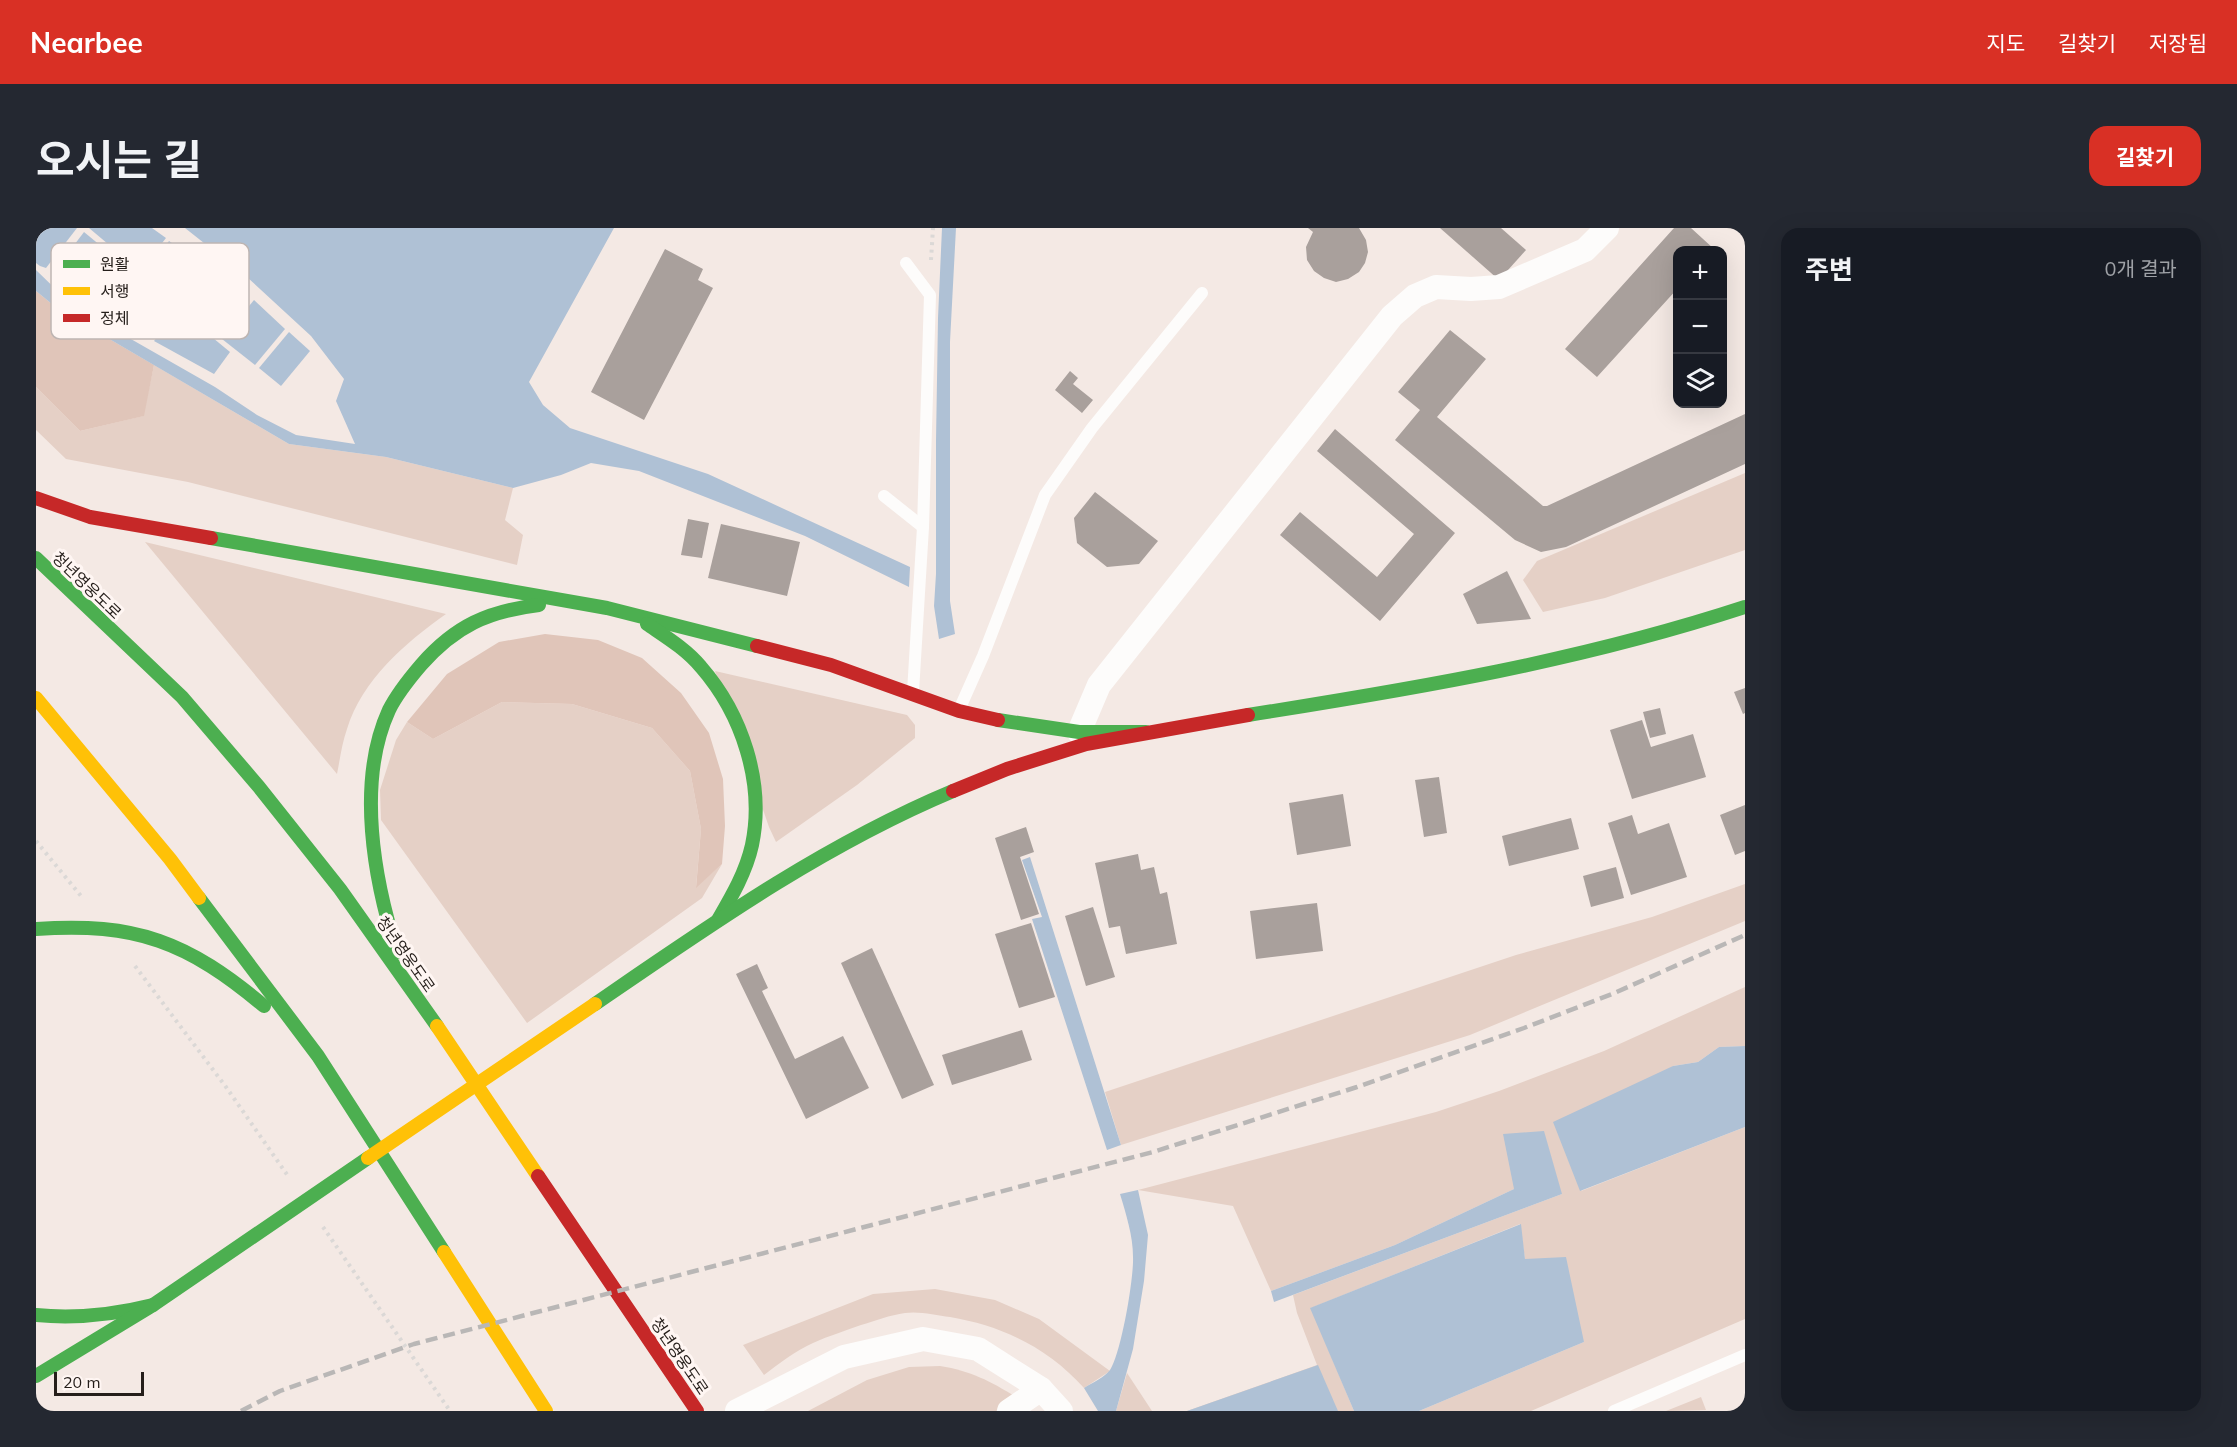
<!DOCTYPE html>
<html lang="ko">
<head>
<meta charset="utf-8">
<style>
	body { margin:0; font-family:Mulish,"Noto Sans KR",sans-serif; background:#242831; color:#f1f3f6 }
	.controls { position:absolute; right:18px; top:18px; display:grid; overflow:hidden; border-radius:12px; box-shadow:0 6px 24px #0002 }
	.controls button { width:54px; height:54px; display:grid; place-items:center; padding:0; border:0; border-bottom:2px solid #363941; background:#171b24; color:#f1f3f6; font:30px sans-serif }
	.scale { position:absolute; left:18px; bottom:15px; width:90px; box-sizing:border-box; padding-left:6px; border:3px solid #251e1a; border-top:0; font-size:16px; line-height:21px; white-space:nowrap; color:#251e1a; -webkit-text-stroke:4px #fff6f3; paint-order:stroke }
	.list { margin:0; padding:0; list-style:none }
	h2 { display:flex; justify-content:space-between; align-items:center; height:78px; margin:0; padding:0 24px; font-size:26px }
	h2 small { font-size:20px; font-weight:400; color:#9ea1a6 }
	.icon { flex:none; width:33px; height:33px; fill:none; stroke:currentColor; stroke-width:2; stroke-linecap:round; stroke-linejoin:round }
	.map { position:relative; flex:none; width:1709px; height:1183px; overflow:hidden; border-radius:18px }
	header { display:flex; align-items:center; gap:36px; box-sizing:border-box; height:84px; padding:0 30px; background:#d93025; color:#fff }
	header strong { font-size:28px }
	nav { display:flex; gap:33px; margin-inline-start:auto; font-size:21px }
	.intro { display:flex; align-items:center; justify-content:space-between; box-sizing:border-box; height:144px; padding:0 36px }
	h1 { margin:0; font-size:42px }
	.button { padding:15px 27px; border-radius:18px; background:#d93025; color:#fff; font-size:21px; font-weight:700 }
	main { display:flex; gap:36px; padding:0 36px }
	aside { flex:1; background:#171b24; border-radius:18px; box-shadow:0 6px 24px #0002 }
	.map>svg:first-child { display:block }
	.green { fill:#e5d0c6 }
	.forest { fill:#e0c5b9 }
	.water { fill:#afc1d5 }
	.building { fill:#a9a09c }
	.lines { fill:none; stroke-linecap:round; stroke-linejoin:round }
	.path { stroke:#dbd8d6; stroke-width:4; stroke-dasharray:3 4.5; stroke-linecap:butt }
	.lane { stroke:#fdfcfb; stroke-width:12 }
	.street { stroke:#fdfcfb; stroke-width:24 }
	.fast { stroke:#4caf50; stroke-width:14 }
	.slow { stroke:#ffc107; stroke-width:14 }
	.jam { stroke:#c62828; stroke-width:14 }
	.rail { stroke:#b9b7b6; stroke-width:4.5; stroke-dasharray:12 6; stroke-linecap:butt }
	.labels { text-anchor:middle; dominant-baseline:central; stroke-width:6; stroke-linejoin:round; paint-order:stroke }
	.street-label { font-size:16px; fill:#251e1a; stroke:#fff6f3 }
	.key { fill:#fff6f3; stroke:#beb5b2; stroke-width:1.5 }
	.key-label { font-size:16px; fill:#251e1a }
</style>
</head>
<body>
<header>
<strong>Nearbee</strong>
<nav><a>지도</a><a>길찾기</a><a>저장됨</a></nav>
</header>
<div class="intro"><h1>오시는 길</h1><a class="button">길찾기</a></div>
<main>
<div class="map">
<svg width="1709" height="1183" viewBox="0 0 1709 1183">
	<rect width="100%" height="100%" fill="#f4e9e4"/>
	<g class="green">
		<path d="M 118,137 L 253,216 L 350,229 L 477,260 L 469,292 L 487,307 L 481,337 L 152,254 L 30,231 L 0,202 L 0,159 L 44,203 L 107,188 Z"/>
		<path d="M 1709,245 L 1709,322 L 1569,370 L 1507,384 L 1487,352 L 1501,333 Z"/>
		<path d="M 109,314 L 410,386 C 369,415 326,452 311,501 C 306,515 304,531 301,546 Z"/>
		<path d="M 679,443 L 871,487 L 879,497 L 879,510 L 821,557 L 740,614 L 733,599 Z"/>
		<path d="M 466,474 L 536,476 L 616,500 L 654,543 L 665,601 L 660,659 L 686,636 L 666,670 L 491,795 L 345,592 L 344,562 L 360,512 L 371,494 L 397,511 Z"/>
		<path d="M 1709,656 L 1709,693 L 1434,807 L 1085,917 L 1069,864 L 1480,727 L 1616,689 Z"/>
		<path d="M 1709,759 L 1709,818 L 1683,819 L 1662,834 L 1637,838 L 1545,963 L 1709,899 L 1709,1091 L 1495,1183 L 1383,1183 L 1548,1114 L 1489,1031 L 1484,996 L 1275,1080 L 1318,1183 L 1151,1183 L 1281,1137 L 1261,1085 L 1257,1067 L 1526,966 L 1478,961 L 1359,1017 L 1235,1063 L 1197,978 L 1102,962 L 1400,884 L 1463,863 L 1568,823 Z"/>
		<path d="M 899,1061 L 959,1072 L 1003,1091 L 1074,1143 L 1048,1160 C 1012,1120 967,1098 914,1089 C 900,1087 883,1083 869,1085 C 854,1087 839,1093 825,1097 C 809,1103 792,1108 777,1115 C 759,1123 744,1135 728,1147 L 707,1117 L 837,1066 Z"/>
		<path d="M 904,1138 C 935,1143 954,1153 980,1169 L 960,1183 L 772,1183 L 831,1152 L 873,1139 Z"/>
		<path d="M 1091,1145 L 1116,1183 L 1080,1183 Z"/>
		<path d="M 1665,1169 L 1670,1182 L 1630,1183 Z"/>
	</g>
	<g class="forest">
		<path d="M 0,63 L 22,81 L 118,137 L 108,188 L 44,203 L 0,159 Z"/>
		<path d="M 509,406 L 562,412 L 606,430 L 645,465 L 673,505 L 687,551 L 689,598 L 686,636 L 660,660 L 665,601 L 654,543 L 616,500 L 536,476 L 466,474 L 397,511 L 371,494 L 411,446 L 463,414 Z"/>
	</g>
	<g class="water">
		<path d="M 0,0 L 41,0 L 10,40 L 4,38 L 0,35 Z"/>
		<path d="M 53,0 L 116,0 L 130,10 L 104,43 Z"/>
		<path d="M 149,0 L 578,0 L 493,154 L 507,177 L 534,200 L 672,246 L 874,339 L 873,359 L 769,308 L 603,243 L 555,235 L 525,247 L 477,260 L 350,229 L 253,216 L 22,81 L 0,63 L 0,42 L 37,78 L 179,159 L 221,187 L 260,207 L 319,216 L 300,173 L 308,151 L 275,108 L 211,49 Z"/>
		<path d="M 906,0 L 920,0 L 914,114 L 914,373 L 919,406 L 903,411 L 898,378 L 900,346 L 900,213 L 902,90 Z"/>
		<path d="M 48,4 L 99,46 L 67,85 L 42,71 L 17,45 Z"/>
		<path d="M 133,13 L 171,39 L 142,75 L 108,47 Z"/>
		<path d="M 218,72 L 249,101 L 219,137 L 186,111 Z"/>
		<path d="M 143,82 L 194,124 L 178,146 L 118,113 Z"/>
		<path d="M 253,104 L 274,123 L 245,158 L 223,140 Z"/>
		<path d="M 994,629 L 1085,917 L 1071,922 L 996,691 L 1006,689 L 986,632 Z"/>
		<path d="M 1709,818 L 1709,899 L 1544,963 L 1517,894 L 1637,838 L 1662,834 L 1683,819 Z"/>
		<path d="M 1508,903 L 1526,966 L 1238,1074 L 1235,1063 L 1359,1017 L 1478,961 L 1467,906 Z"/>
		<path d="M 1102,962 L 1112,1007 L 1108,1053 L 1097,1121 L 1080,1183 L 1062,1183 L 1048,1160 C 1056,1155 1069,1149 1074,1142 C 1085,1126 1098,1050 1097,1029 C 1097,1008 1090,986 1084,966 Z"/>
		<path d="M 1485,996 L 1489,1031 L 1530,1029 L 1548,1114 L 1383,1183 L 1318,1183 L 1274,1080 Z"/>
		<path d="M 1282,1137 L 1302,1183 L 1151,1183 Z"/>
	</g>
	<g class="building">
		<path d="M 1272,0 L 1323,0 L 1330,12 L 1332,24 L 1329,35 L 1323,44 L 1312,51 L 1300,54 L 1288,50 L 1278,43 L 1271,32 L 1270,19 L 1277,4 Z"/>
		<path d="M 1404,0 L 1465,0 L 1490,22 L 1463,52 Z"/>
		<path d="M 1638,0 L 1655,0 L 1678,21 L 1676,22 L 1642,22 L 1642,60 L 1561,149 L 1529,121 Z"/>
		<path d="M 629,21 L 667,41 L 662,52 L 677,60 L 608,192 L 555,164 Z"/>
		<path d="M 1414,102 L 1450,131 L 1401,189 L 1507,278 L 1511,278 L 1709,186 L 1709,236 L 1530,319 L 1505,324 L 1479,312 L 1359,212 L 1384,182 L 1362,164 Z"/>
		<path d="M 1034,143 L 1042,150 L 1037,156 L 1057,172 L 1046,185 L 1019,162 Z"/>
		<path d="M 1299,201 L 1419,305 L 1344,393 L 1244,307 L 1264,284 L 1341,349 L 1378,306 L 1281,223 Z"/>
		<path d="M 1059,264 L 1122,313 L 1103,336 L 1071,339 L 1041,315 L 1038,290 Z"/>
		<path d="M 652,291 L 673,295 L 666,330 L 645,327 Z"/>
		<path d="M 685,296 L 764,314 L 751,368 L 672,350 Z"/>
		<path d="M 1471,343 L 1495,391 L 1441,396 L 1427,366 Z"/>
		<path d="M 1709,460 L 1709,485 L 1707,486 L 1698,464 Z"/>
		<path d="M 1624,480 L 1630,506 L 1614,510 L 1607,484 Z"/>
		<path d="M 1606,492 L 1615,519 L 1657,506 L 1670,549 L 1596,571 L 1574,502 Z"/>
		<path d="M 1403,549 L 1411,605 L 1388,609 L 1379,552 Z"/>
		<path d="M 1307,566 L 1315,618 L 1261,627 L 1253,575 Z"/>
		<path d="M 1709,577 L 1709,623 L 1699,627 L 1684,587 Z"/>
		<path d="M 1596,587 L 1602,606 L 1633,595 L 1651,649 L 1595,667 L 1572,595 Z"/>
		<path d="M 1535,590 L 1543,621 L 1473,638 L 1466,608 Z"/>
		<path d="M 990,599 L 998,624 L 984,629 L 1003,686 L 985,692 L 959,610 Z"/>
		<path d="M 1102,626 L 1105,642 L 1118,639 L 1124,666 L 1131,664 L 1141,716 L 1090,726 L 1084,698 L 1073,700 L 1059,635 Z"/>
		<path d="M 1580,639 L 1588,670 L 1555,679 L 1547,648 Z"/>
		<path d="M 1281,675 L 1287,723 L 1220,731 L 1214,683 Z"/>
		<path d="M 1057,679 L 1079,749 L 1050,758 L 1029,688 Z"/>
		<path d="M 995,695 L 1019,769 L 983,780 L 959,706 Z"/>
		<path d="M 836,720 L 898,857 L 866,871 L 805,735 Z"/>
		<path d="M 721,736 L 732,760 L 726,763 L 759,831 L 807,808 L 833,860 L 770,891 L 700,746 Z"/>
		<path d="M 986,802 L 996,832 L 916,857 L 906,827 Z"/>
	</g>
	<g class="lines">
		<g class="path">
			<path d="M 895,32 L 897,0"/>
			<path d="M 0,613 L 45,668"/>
			<path d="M 99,738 L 190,859 L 252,948"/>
			<path d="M 287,999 L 414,1183"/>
		</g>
		<g class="lane">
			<path d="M 870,35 L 894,67 L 887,299 L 877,464"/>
			<path d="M 848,268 L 887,299"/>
			<path d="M 923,482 L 947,428 L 1009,267 L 1056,200 L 1166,65"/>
			<path d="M 1578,1183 L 1709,1127"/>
		</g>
		<g class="street">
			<path d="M 1043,504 L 1063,457 L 1356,88 L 1379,68 L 1400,59 L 1435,61 L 1463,59 L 1549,22 L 1571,0"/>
			<path d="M 701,1183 L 808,1129 L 887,1111 L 942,1121 L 1005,1161 L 1025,1183"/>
			<path d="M 973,1183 L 1005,1161"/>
		</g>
		<g class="fast">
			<path d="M 175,310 L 571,380 L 721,418"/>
			<path d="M 0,330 L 146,469 L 223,559 L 304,661 L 401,798"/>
			<path d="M 611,396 C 630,409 650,421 665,439 C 706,486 729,555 716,617 C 710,644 696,668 682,692"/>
			<path d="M 1212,487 C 1383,460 1544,433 1709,379"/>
			<path d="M 962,492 L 1043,504 L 1110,504"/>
			<path d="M 163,670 L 282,828 L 408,1024"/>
			<path d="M 0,701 C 100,694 152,714 228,778"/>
			<path d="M 361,724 C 338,652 320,554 353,482 C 361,466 373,451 385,437 C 419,398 452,383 503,377"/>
			<path d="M 559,776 C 674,697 788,617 917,563"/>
			<path d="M 0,1087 C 41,1091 77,1087 117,1077"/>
			<path d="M 0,1148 L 117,1077 L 332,930"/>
		</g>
		<g class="slow">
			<path d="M 0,470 L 134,631 L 163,670"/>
			<path d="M 401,798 L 502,948"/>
			<path d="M 332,930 L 559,776"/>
			<path d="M 408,1024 L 510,1183"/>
		</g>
		<g class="jam">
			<path d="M 0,270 L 54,289 L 175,310"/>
			<path d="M 721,418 L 795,437 L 923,483 L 962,492"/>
			<path d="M 917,563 L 971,541 L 1050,516 L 1212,487"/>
			<path d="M 502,948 L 661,1183"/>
		</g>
		<path class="rail" d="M 205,1183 L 244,1163 L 378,1116 L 1117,924 L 1321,859 L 1488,800 L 1576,766 L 1709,707"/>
	</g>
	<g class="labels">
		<g class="street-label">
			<text transform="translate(51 357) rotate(44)">청년영웅도로</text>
			<text transform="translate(370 726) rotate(55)">청년영웅도로</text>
			<text transform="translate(644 1128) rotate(56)">청년영웅도로</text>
		</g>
	</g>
	<rect x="15" y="15" width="198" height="96" rx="9" class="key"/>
	<rect x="27" y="32" width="27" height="8" fill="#4caf50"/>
	<rect x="27" y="59" width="27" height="8" fill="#ffc107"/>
	<rect x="27" y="86" width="27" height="8" fill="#c62828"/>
	<g class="key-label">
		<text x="64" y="42">원활</text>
		<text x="64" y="69">서행</text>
		<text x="64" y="96">정체</text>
	</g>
</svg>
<div class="controls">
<button>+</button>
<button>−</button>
<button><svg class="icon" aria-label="layers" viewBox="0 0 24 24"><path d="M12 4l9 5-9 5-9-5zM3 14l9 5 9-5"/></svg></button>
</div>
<div class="scale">20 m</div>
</div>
<aside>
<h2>주변<small>0개 결과</small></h2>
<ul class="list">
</ul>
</aside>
</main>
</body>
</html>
